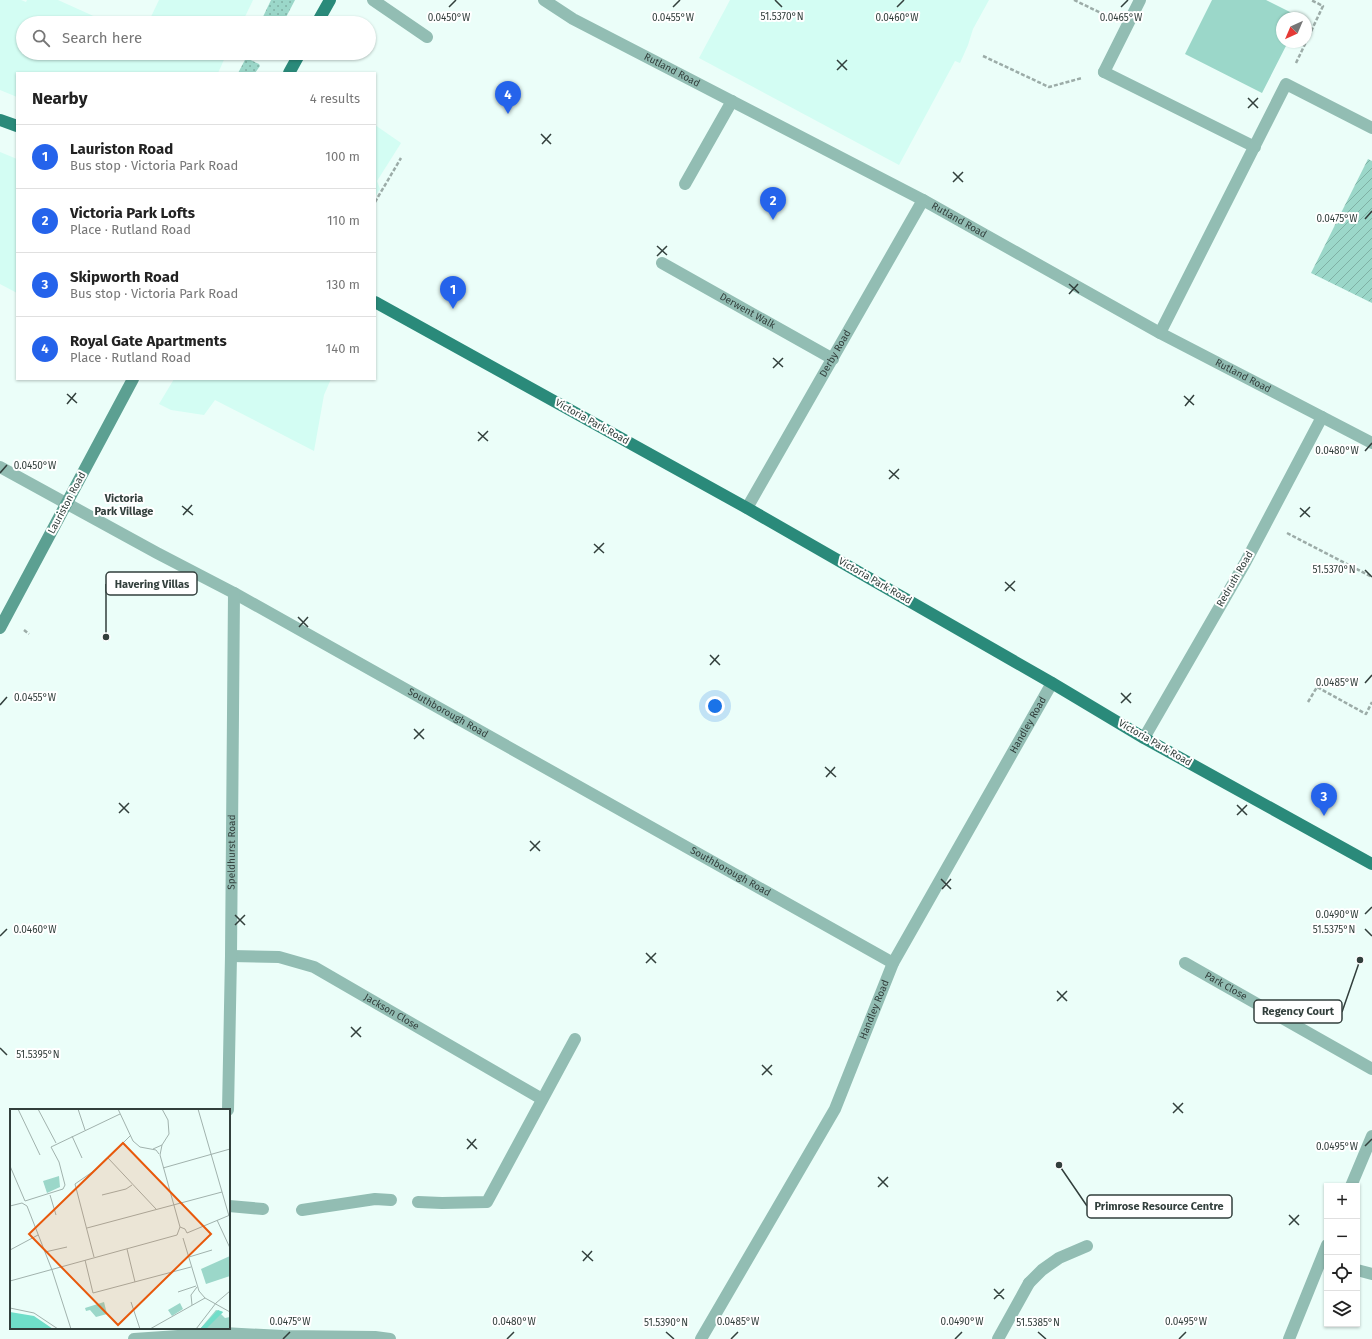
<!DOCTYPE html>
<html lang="en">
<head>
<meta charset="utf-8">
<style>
	body { margin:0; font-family:"Fira Sans",sans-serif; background:#f6f6f6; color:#222 }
	.controls { position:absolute; right:12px; bottom:12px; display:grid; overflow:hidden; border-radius:0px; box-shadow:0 1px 3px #0004 }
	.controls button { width:36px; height:36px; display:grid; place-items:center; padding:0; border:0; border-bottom:1px solid #e0e0e0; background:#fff; color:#222; font:20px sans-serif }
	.compass { position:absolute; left:1276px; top:12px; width:36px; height:36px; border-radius:50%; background:#fff; box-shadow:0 1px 3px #0004; rotate:224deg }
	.you { position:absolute; left:715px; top:706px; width:14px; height:14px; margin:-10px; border:3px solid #fff; border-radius:50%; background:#1a73e8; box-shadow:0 0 0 6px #1a73e833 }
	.badge { display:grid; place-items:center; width:26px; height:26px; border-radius:50%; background:#2563eb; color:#fff; font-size:13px; font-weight:700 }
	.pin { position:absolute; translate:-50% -33px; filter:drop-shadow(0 1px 2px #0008) }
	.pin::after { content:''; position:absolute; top:21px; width:14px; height:12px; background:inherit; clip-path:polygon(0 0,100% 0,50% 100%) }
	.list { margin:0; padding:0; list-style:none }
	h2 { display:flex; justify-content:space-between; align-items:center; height:52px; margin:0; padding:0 16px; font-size:17px }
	h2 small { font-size:13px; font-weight:400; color:#767676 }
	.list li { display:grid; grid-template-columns:26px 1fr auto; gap:12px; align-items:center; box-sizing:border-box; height:64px; padding:0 16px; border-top:1px solid #e0e0e0 }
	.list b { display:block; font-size:15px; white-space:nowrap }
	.list p { margin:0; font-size:13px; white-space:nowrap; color:#767676 }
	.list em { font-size:13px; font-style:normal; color:#767676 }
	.icon { flex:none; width:22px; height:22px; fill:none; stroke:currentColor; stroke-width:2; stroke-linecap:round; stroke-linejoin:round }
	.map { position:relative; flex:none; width:1372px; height:1339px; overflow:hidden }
	.search { position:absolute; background:#fff; box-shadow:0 1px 3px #0004; left:16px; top:16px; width:360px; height:44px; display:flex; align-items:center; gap:10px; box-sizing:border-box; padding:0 14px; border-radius:22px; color:#767676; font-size:15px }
	.panel { position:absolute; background:#fff; box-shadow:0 1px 3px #0004; left:16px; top:72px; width:360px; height:308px; border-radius:0px }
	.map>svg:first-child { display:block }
	.built { fill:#d3fdf3 }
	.grass { fill:url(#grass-dots) }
	.garden { fill:url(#garden-furrows) }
	.pitch { fill:#9bd7c9 }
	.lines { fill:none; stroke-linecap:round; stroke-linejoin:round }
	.path { stroke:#9caca8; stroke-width:2.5; stroke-dasharray:4 2; stroke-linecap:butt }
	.lane { stroke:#92bdb3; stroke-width:12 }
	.street { stroke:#92bdb3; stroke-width:12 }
	.secondary { stroke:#5ca092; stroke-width:12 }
	.primary { stroke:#2a8a7a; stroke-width:12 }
	.ticks { fill:none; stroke:#323f3c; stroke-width:1.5 }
	.labels { text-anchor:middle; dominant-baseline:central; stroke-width:4; stroke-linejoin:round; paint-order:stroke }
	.street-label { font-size:10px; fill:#323f3c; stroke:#fff }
	.neighbourhood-label { font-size:11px; font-weight:bold; fill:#323f3c; stroke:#fff }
	.inset-road { fill:none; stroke:#a1b2ad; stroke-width:1 }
	.view { fill:#e8590c; fill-opacity:0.15; stroke:#e8590c; stroke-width:2 }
	.inset-edge { fill:none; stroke:#323f3c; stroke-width:2 }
	.ticks-label { font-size:10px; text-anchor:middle; fill:#323f3c; stroke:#fff; stroke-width:4; stroke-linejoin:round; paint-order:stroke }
	.leader { fill:none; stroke:#323f3c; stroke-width:1.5 }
	.callout-dot { fill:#323f3c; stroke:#fff; stroke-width:1.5 }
	.callout { fill:#fff; stroke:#323f3c; stroke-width:1.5 }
	.callout-label { font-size:11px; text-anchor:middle; font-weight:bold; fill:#323f3c }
</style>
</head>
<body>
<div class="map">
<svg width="1372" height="1339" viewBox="0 0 1372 1339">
	<defs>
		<pattern id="grass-dots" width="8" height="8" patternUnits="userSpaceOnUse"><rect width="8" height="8" fill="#9bd7c9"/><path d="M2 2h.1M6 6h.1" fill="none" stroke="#7fb0a4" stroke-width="1.8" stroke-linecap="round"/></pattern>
		<pattern id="garden-furrows" width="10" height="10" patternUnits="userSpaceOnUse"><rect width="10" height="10" fill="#9bd7c9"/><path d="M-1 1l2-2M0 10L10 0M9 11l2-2" fill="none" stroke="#7fb0a4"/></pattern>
	</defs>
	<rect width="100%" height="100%" fill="#ebfef9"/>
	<g class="built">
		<path d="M 0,0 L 21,0 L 26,2 L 27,0 L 58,0 L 109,23 L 23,23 L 23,53 L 227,53 L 218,73 L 17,73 L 17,97 L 0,90 Z"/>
		<path d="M 159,0 L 253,0 L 242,23 L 148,23 Z"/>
		<path d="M 730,0 L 989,0 L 973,29 L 968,45 L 960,63 L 955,61 L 899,165 L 699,58 Z"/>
		<path d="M 375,125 L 401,143 L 377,181 L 380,189 L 375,197 Z"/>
		<path d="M 0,152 L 17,159 L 17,293 L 0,284 Z"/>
		<path d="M 174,379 L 331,379 L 324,395 L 314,451 L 215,400 L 204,415 L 171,410 L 159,404 Z"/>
	</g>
	<g class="grass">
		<path d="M 271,0 L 295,0 L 283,23 L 260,23 Z"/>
		<path d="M 246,58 L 259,64 L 260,66 L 255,73 L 238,73 Z"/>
	</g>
	<path class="garden" d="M 1368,159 L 1372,161 L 1372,303 L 1311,273 Z"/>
	<path class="pitch" d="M 1212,0 L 1266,0 L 1300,17 L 1300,18 L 1282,18 L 1282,42 L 1288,42 L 1262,93 L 1185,54 Z"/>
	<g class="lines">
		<g class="path">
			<path d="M 1074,0 L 1107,16"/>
			<path d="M 1306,42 L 1323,6 L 1311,0"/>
			<path d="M 983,56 L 1049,87 L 1082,78"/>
			<path d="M 1296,63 L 1306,42"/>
			<path d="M 375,202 L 401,158"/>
			<path d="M 1287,533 L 1372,577"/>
			<path d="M 24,630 L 29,634"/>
			<path d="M 1308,702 L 1317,687 L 1366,714 L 1372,702"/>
		</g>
		<g class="lane">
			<path d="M 373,0 L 427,37"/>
			<path d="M 1104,72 L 1255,147"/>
			<path d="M 685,184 L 732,101"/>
			<path id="s1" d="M 662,263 L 833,359"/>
			<path d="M 1160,333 L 1286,84 L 1372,128"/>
			<path d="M 1322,417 L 1372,443"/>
			<path d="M 418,1202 L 442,1203 L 487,1202 L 575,1039"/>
			<path d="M 229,1206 L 263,1209"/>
			<path d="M 302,1210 L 375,1199 L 391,1200"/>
			<path d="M 1029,1283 L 1042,1270 L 1059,1258 L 1087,1246"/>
		</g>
		<g class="street">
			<path id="s2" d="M 544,0 L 573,19 L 923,200 L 1160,333 L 1322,417 L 1245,563 L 1144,738"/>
			<path d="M 1104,72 L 1140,0"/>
			<path id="s3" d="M 0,467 L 157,553 L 234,593 L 893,963"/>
			<path id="s4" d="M 747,508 L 923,200"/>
			<path id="s5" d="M 231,956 L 279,957 L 314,967 L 542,1099"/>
			<path id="s6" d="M 1185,963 L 1372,1069"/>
			<path id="s7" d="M 228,1110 L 231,956 L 234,593"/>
			<path d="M 1351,1186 L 1372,1136"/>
			<path d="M 1357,1270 L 1372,1274"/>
			<path d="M 134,1339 L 222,1333 L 283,1336 L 375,1337 L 390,1339"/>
			<path id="s8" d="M 701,1339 L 835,1109 L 893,963 L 1052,683"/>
			<path d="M 998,1339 L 1029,1283"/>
			<path d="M 1289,1339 L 1327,1245"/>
		</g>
		<path class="secondary" d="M 0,628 L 133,379"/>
		<g class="primary">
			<path d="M 317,23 L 330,0"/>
			<path d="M 289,73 L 300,53"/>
			<path d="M 0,120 L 17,126"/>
			<path d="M 375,302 L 747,508 L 1052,683 L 1144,738 L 1372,864"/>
		</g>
	</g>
	<path class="ticks" d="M 775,0 L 782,7M 449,7 L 456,0M 673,7 L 680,0M 897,7 L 904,0M 1121,7 L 1128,0M 837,60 L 847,70M 837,70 L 847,60M 1248,98 L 1258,108M 1248,108 L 1258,98M 541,134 L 551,144M 542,144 L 551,134M 953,172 L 963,182M 953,182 L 963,172M 1365,219 L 1372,211M 657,246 L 667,255M 657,256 L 667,246M 1069,284 L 1079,293M 1069,294 L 1078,284M 773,358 L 783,367M 773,368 L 783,358M 67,394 L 77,403M 1184,396 L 1194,405M 67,404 L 76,393M 1185,406 L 1194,395M 478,432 L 488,441M 478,441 L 488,431M 1365,451 L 1372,443M 889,470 L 899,479M 0,473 L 7,465M 889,479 L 899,469M 182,506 L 193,515M 1300,508 L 1310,517M 183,515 L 192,505M 1300,517 L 1310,507M 594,544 L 604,553M 594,553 L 604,543M 1365,570 L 1372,577M 1005,582 L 1015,591M 1005,591 L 1015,581M 298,617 L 308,627M 299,627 L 308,617M 710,655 L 720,665M 710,665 L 719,655M 1365,683 L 1372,675M 1121,693 L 1131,703M 1121,703 L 1131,693M 0,705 L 7,697M 414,729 L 424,739M 414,739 L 424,729M 825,767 L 836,777M 826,777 L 835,767M 119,803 L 129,813M 1237,805 L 1247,815M 119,813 L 129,803M 1237,815 L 1247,805M 530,841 L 540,851M 530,851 L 540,841M 941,879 L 951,889M 942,889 L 951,879M 1365,914 L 1372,907M 235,915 L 245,925M 235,925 L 245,915M 1365,929 L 1372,936M 0,936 L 7,929M 646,953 L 656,963M 646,963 L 656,953M 1057,991 L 1067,1001M 1057,1001 L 1067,991M 351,1027 L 361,1037M 351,1037 L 361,1027M 0,1048 L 7,1055M 762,1065 L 772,1075M 762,1075 L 772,1065M 1173,1103 L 1183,1113M 1173,1113 L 1183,1103M 467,1139 L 477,1149M 1365,1146 L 1372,1139M 467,1149 L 476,1139M 878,1177 L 888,1187M 878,1187 L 888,1177M 1289,1215 L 1299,1225M 1289,1225 L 1299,1215M 582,1251 L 593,1261M 583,1261 L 592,1251M 994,1289 L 1004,1299M 994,1299 L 1004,1289M 666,1332 L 674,1339M 1038,1332 L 1046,1339M 283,1339 L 290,1332M 507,1339 L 514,1332M 731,1339 L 738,1332M 955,1339 L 962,1332M 1179,1339 L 1186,1332"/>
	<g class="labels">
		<g class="street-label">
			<text stroke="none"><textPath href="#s2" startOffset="146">Rutland Road</textPath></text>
			<text stroke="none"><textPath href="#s2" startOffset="470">Rutland Road</textPath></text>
			<text stroke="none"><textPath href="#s1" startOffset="98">Derwent Walk</textPath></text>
			<text stroke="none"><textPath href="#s4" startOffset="178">Derby Road</textPath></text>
			<text stroke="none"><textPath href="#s2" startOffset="794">Rutland Road</textPath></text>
			<text transform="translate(592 422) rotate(29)">Victoria Park Road</text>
			<text transform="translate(67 503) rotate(-62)">Lauriston Road</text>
			<text transform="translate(1235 579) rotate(-60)">Redruth Road</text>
			<text transform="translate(875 581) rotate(30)">Victoria Park Road</text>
			<text stroke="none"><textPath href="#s3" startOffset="511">Southborough Road</textPath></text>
			<text stroke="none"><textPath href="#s8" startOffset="697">Handley Road</textPath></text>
			<text transform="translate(1155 743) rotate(30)">Victoria Park Road</text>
			<text stroke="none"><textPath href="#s7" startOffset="258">Speldhurst Road</textPath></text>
			<text stroke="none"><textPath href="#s3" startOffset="835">Southborough Road</textPath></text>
			<text stroke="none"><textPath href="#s6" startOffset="47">Park Close</textPath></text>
			<text stroke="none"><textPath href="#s8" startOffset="373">Handley Road</textPath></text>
			<text stroke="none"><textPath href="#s5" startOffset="174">Jackson Close</textPath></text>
		</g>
		<g class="neighbourhood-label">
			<text x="124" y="498">Victoria<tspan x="124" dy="13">Park Village</tspan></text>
		</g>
	</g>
	<g transform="translate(10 1109)">
		<rect width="220" height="220" fill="#ebfef9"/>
		<path d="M 49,67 L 50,78 L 37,84 L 33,72 ZM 170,194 L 173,200 L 162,207 L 158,201 ZM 206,201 L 213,203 L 211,205 L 215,209 L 220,208 L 220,220 L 190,220 Z" fill="#9bd7c9"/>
		<path d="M 208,201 L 213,203 L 196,220 L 190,220 ZM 0,203 L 24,207 L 43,220 L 0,220 Z" fill="#6fdec9"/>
		<path d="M 220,147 L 220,167 L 196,175 L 191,160 Z" fill="#9bd7c9"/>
		<path d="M 94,193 L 97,205 L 86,208 L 80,201 L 76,202 L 75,199 Z" fill="#9bd7c9"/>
		<path class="inset-road" d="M 8,0 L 30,46M 28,0 L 46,34M 68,0 L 75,21M 108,0 L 123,32 L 130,38 L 146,41 L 149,45M 188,0 L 219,107M 62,27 L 72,49M 152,36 L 150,46 L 170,118M 143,40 L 152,36 L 159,25 L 158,11 L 152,0M 98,49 L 146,100M 0,57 L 15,92 L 53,80 L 55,76 L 49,53 L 41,38 L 110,5M 153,59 L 220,40M 40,86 L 46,106M 92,86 L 116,80 L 122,76M 0,97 L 12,94 L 17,97 L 42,161 L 61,220M 207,111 L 220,139M 77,119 L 212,83M 177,124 L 220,106M 167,126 L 170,118 L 175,120 L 177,124M 173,129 L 189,182 L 195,189 L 220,203M 117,140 L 125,173M 0,141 L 28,126M 35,143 L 57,138M 84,148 L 65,75 L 88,59 L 121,26M 179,148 L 202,141M 75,151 L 83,184 L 181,158M 0,172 L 167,126M 168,183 L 186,177M 121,193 L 130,220M 182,196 L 181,186 L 187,178M 0,199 L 24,204 L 48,220M 140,220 L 195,189M 186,220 L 206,194 L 220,182"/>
		<path class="view" d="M 113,34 L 201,125 L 108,216 L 19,125 Z"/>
		<rect width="220" height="220" class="inset-edge"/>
	</g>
	<g class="ticks-label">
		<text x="782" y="20">51.5370°N</text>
		<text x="673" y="21">0.0455°W</text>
		<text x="897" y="21">0.0460°W</text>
		<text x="449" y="21">0.0450°W</text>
		<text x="1121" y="21">0.0465°W</text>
		<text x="1337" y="222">0.0475°W</text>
		<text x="1337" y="454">0.0480°W</text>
		<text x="35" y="469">0.0450°W</text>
		<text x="1334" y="573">51.5370°N</text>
		<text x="1337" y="686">0.0485°W</text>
		<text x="35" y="701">0.0455°W</text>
		<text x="1337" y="918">0.0490°W</text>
		<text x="1334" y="933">51.5375°N</text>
		<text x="35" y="933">0.0460°W</text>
		<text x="38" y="1058">51.5395°N</text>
		<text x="1337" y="1150">0.0495°W</text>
		<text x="290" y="1325">0.0475°W</text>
		<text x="514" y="1325">0.0480°W</text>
		<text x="738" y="1325">0.0485°W</text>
		<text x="962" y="1325">0.0490°W</text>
		<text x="1186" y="1325">0.0495°W</text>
		<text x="666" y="1326">51.5390°N</text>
		<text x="1038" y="1326">51.5385°N</text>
	</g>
	<path class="leader" d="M106 637L106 584M1360 960L1342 1012M1059 1165L1087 1206"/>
	<g class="callout-dot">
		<circle cx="106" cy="637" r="4"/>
		<circle cx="1360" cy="960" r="4"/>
		<circle cx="1059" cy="1165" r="4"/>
	</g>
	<g class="callout">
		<rect x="106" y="572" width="91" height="23" rx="4"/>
		<rect x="1254" y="1000" width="88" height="23" rx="4"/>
		<rect x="1087" y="1195" width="145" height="23" rx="4"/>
	</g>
	<g class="callout-label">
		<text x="152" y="588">Havering Villas</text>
		<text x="1298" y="1015">Regency Court</text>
		<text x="1159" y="1210">Primrose Resource Centre</text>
	</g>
</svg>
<div class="controls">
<button>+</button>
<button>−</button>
<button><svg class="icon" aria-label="locate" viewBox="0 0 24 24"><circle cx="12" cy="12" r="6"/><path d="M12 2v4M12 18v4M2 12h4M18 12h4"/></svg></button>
<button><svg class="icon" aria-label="layers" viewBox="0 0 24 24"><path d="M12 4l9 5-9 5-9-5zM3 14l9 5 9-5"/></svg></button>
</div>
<svg class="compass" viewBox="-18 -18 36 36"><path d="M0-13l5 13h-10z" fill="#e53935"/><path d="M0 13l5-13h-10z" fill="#767676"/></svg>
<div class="you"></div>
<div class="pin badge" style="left:453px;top:309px">1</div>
<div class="pin badge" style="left:773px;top:220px">2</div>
<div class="pin badge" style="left:1324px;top:816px">3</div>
<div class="pin badge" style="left:508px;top:114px">4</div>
<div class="search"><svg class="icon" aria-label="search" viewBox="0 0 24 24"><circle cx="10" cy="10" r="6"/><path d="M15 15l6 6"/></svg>Search here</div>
<section class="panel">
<h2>Nearby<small>4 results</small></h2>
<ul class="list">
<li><span class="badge">1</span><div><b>Lauriston Road</b><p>Bus stop · Victoria Park Road</p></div><em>100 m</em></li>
<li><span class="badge">2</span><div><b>Victoria Park Lofts</b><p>Place · Rutland Road</p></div><em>110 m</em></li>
<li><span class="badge">3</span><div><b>Skipworth Road</b><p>Bus stop · Victoria Park Road</p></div><em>130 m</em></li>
<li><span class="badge">4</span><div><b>Royal Gate Apartments</b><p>Place · Rutland Road</p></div><em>140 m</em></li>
</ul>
</section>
</div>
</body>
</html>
